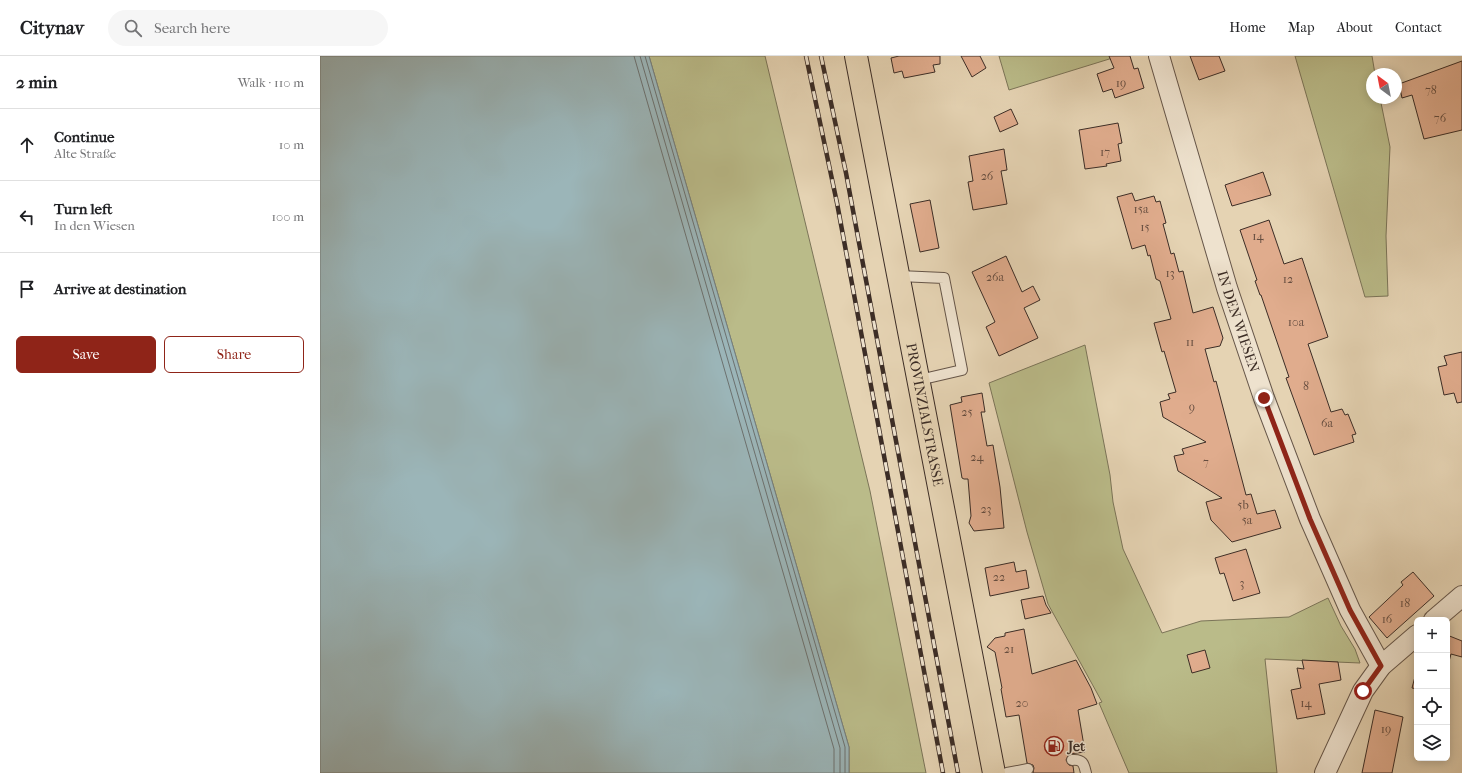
<!DOCTYPE html>
<html lang="en">
<head>
<meta charset="utf-8">
<style>
	body { margin:0; font-family:"IM FELL French Canon",serif; background:#f6f6f6; color:#202124 }
	.controls { position:absolute; right:12px; bottom:12px; display:grid; overflow:hidden; border-radius:6px; box-shadow:0 2px 10px #0003 }
	.controls button { width:36px; height:36px; display:grid; place-items:center; padding:0; border:0; border-bottom:1px solid #e0e0e0; background:#fff; color:#202124; font:20px sans-serif }
	.compass { position:absolute; left:1046px; top:12px; width:36px; height:36px; border-radius:50%; background:#fff; box-shadow:0 2px 10px #0003; rotate:328deg }
	.stop { position:absolute; width:12px; height:12px; margin:-9px; border:3px solid #8f2418; border-radius:50%; background:#fff }
	.stop.end { background:#8f2418; border-color:#fff; box-shadow:0 1px 4px #0008 }
	.list { margin:0; padding:0; list-style:none }
	h2 { display:flex; justify-content:space-between; align-items:center; height:52px; margin:0; padding:0 16px; font-size:17px }
	h2 small { font-size:13px; font-weight:400; color:#757577 }
	.list li { display:grid; grid-template-columns:26px 1fr auto; gap:12px; align-items:center; box-sizing:border-box; height:72px; padding:0 16px; border-top:1px solid #e0e0e0 }
	.list b { display:block; font-size:15px; white-space:nowrap }
	.list p { margin:0; font-size:13px; white-space:nowrap; color:#757577 }
	.list em { font-size:13px; font-style:normal; color:#757577 }
	.actions { display:flex; gap:8px; padding:12px 16px }
	.actions a { flex:1; padding:9px 0; border:1px solid #8f2418; border-radius:6px; text-align:center; font-size:14px; color:#8f2418 }
	.actions .main { background:#8f2418; color:#fff }
	.icon { flex:none; width:22px; height:22px; fill:none; stroke:currentColor; stroke-width:2; stroke-linecap:round; stroke-linejoin:round }
	.map { position:relative; flex:none; width:1142px; height:717px; overflow:hidden }
	header { display:flex; align-items:center; gap:24px; box-sizing:border-box; height:56px; padding:0 20px; background:#fff; border-bottom:1px solid #e0e0e0 }
	header strong { font-size:19px }
	nav { display:flex; gap:22px; margin-inline-start:auto; font-size:14px }
	.search { width:280px; height:36px; background:#f6f6f6; display:flex; align-items:center; gap:10px; box-sizing:border-box; padding:0 14px; border-radius:22px; color:#757577; font-size:15px }
	main { display:flex }
	aside { flex:1; background:#fff }
	.map>svg:first-child { display:block }
	.green { fill:#babb89; stroke:#7b7458 }
	.water { fill:#9bb5b8; stroke:#757f7e }
	.lines { fill:none; stroke-linecap:round; stroke-linejoin:round }
	.shore { stroke:#6c716f; stroke-width:1 }
	.building { fill:#e0ac8d; stroke:#3c2d26 }
	.service-casing { stroke:#665649; stroke-width:12 }
	.minor-casing { stroke:#665649; stroke-width:22 }
	.primary-casing { stroke:#3c2d26; stroke-width:24 }
	.service { stroke:#eee2ce; stroke-width:10 }
	.minor { stroke:#eee2ce; stroke-width:20 }
	.primary { stroke:#e5d3b3; stroke-width:22 }
	.rail-casing { stroke:#3c2d26; stroke-width:4.5 }
	.rail { stroke:#eee2ce; stroke-width:3; stroke-dasharray:9; stroke-linecap:butt }
	.route { stroke:#8f2418; stroke-width:5 }
	.labels { text-anchor:middle; dominant-baseline:central; stroke-width:3; stroke-linejoin:round; paint-order:stroke }
	.number-label { font-size:12px; fill:#654d40 }
	.street-label { font-size:14px; fill:#3c2d26; stroke:#eee2ce }
	.poi-label { font-size:14px; font-weight:bold; fill:#3c2d26; stroke:#eee2ce; text-anchor:start }
</style>
</head>
<body>
<header>
<strong>Citynav</strong>
<div class="search"><svg class="icon" aria-label="search" viewBox="0 0 24 24"><circle cx="10" cy="10" r="6"/><path d="M15 15l6 6"/></svg>Search here</div>
<nav><a>Home</a><a>Map</a><a>About</a><a>Contact</a></nav>
</header>
<main>
<aside>
<h2>2 min<small>Walk · 110 m</small></h2>
<ul class="list">
<li><svg class="icon" aria-label="ahead" viewBox="0 0 24 24"><path d="M12 20V5M6 11l6-6 6 6"/></svg><div><b>Continue</b><p>Alte Straße</p></div><em>10 m</em></li>
<li><svg class="icon" aria-label="left" viewBox="0 0 24 24"><path d="M17 20v-9H6M10 6l-5 5 5 5"/></svg><div><b>Turn left</b><p>In den Wiesen</p></div><em>100 m</em></li>
<li><svg class="icon" aria-label="arrive" viewBox="0 0 24 24"><path d="M6 21V4h12l-3 4 3 4H6"/></svg><div><b>Arrive at destination</b></div></li>
</ul>
<div class="actions"><a class="main">Save</a><a>Share</a></div>
</aside>
<div class="map">
<svg width="1142" height="717" viewBox="0 0 1142 717">
	<rect width="100%" height="100%" fill="#e5d3b3"/>
	<filter id="stains"><feTurbulence type="fractalNoise" baseFrequency=".005" numOctaves="4"/><feColorMatrix values="0 0 0 0 .2 0 0 0 0 .09 0 0 0 0 .02 0 0 0 .5 -.17"/></filter>
	<radialGradient id="worn" r=".72"><stop offset=".6" stop-color="#630" stop-opacity="0"/><stop offset="1" stop-color="#630" stop-opacity=".3"/></radialGradient>
	<g class="green">
		<path d="M 329,0 L 445,0 L 550,435 L 606,717 L 529,717 L 529,691 Z"/>
		<path d="M 679,0 L 799,0 L 689,34 Z"/>
		<path d="M 975,0 L 1052,0 L 1055,18 L 1052,18 L 1052,42 L 1060,42 L 1070,91 L 1066,180 L 1068,240 L 1045,241 Z"/>
		<path d="M 765,289 L 790,419 L 793,446 L 803,493 L 842,577 L 881,565 L 969,561 L 1008,542 L 1021,570 L 1035,593 L 1040,607 L 945,603 L 957,717 L 809,717 L 779,647 L 782,646 L 728,548 L 707,476 L 669,327 Z"/>
	</g>
	<path class="water" d="M 0,0 L 329,0 L 529,691 L 529,717 L 0,717 Z"/>
	<g class="lines">
		<g class="shore">
			<path d="M 314,0 L 514,693 L 514,717"/>
			<path d="M 320,0 L 520,692 L 520,717"/>
			<path d="M 325,0 L 525,691 L 525,717"/>
		</g>
	</g>
	<g class="building">
		<path d="M 579,0 L 620,0 L 620,8 L 613,9 L 615,16 L 584,22 L 582,15 L 574,17 L 571,2 Z"/>
		<path d="M 641,0 L 660,0 L 666,12 L 652,21 Z"/>
		<path d="M 789,0 L 810,0 L 814,13 L 818,12 L 824,32 L 795,42 L 792,33 L 783,36 L 777,18 L 794,12 Z"/>
		<path d="M 870,0 L 899,0 L 905,15 L 879,24 Z"/>
		<path d="M 1142,5 L 1142,74 L 1104,83 L 1092,39 L 1082,42 L 1079,28 Z"/>
		<path d="M 691,53 L 698,68 L 680,76 L 674,61 Z"/>
		<path d="M 798,67 L 802,87 L 798,88 L 801,105 L 786,108 L 787,110 L 765,113 L 759,74 Z"/>
		<path d="M 684,93 L 687,114 L 681,115 L 687,148 L 653,154 L 648,126 L 653,125 L 649,100 Z"/>
		<path d="M 943,116 L 951,139 L 912,150 L 905,129 Z"/>
		<path d="M 812,137 L 815,145 L 834,140 L 836,146 L 840,145 L 846,167 L 843,168 L 851,198 L 854,197 L 859,216 L 863,215 L 873,257 L 893,251 L 903,282 L 900,290 L 885,293 L 894,326 L 896,325 L 926,439 L 931,438 L 937,458 L 955,454 L 961,472 L 912,486 L 891,464 L 886,446 L 902,442 L 858,415 L 854,400 L 864,398 L 862,393 L 886,386 L 843,361 L 840,346 L 850,343 L 848,338 L 856,336 L 844,295 L 842,296 L 834,267 L 851,263 L 840,225 L 836,223 L 830,199 L 828,200 L 825,189 L 812,193 L 797,141 Z"/>
		<path d="M 610,144 L 619,192 L 600,196 L 590,148 Z"/>
		<path d="M 949,164 L 964,208 L 982,202 L 1008,281 L 988,288 L 1011,356 L 1022,353 L 1025,359 L 1028,358 L 1036,378 L 1032,379 L 1034,386 L 994,399 L 966,322 L 969,321 L 941,239 L 940,239 L 935,225 L 937,224 L 920,174 Z"/>
		<path d="M 686,200 L 702,236 L 713,230 L 720,244 L 704,252 L 718,282 L 679,300 L 666,271 L 675,266 L 652,216 Z"/>
		<path d="M 1142,296 L 1142,346 L 1137,347 L 1134,337 L 1124,339 L 1118,311 L 1127,309 L 1124,300 Z"/>
		<path d="M 662,337 L 665,356 L 661,356 L 667,390 L 673,389 L 680,431 L 684,472 L 654,475 L 649,467 L 651,460 L 648,423 L 644,423 L 642,422 L 630,349 L 642,346 L 641,341 Z"/>
		<path d="M 926,493 L 940,537 L 913,545 L 904,517 L 900,518 L 895,502 Z"/>
		<path d="M 694,506 L 696,516 L 706,514 L 709,532 L 670,540 L 665,512 Z"/>
		<path d="M 1093,516 L 1114,540 L 1067,582 L 1049,561 L 1083,529 L 1081,526 Z"/>
		<path d="M 723,540 L 726,549 L 731,557 L 705,563 L 701,544 Z"/>
		<path d="M 704,573 L 712,618 L 756,604 L 771,632 L 777,648 L 758,654 L 765,696 L 749,698 L 746,704 L 749,709 L 753,710 L 754,717 L 713,717 L 714,712 L 713,709 L 707,707 L 699,659 L 686,661 L 681,633 L 682,632 L 675,596 L 667,591 L 675,582 L 685,580 L 685,577 Z"/>
		<path d="M 1127,579 L 1142,585 L 1142,601 L 1131,598 L 1127,613 Z"/>
		<path d="M 885,594 L 890,612 L 872,617 L 867,599 Z"/>
		<path d="M 982,604 L 1018,606 L 1021,624 L 999,628 L 1005,658 L 977,663 L 971,634 L 981,632 L 977,612 L 984,613 Z"/>
		<path d="M 1097,613 L 1097,633 L 1092,632 Z"/>
		<path d="M 1055,654 L 1083,661 L 1072,717 L 1042,717 Z"/>
	</g>
	<g class="lines">
		<defs>
			<g id="service">
				<path d="M 579,220 L 624,222 L 642,314 L 599,324"/>
				<path d="M 752,704 C 763,703 764,708 766,717"/>
				<path d="M 687,717 L 708,713"/>
			</g>
			<g id="minor">
				<path id="s1" d="M 839,0 L 907,232 L 944,342 L 990,463 L 1030,554 L 1061,610"/>
				<path d="M 1114,564 L 1142,540"/>
				<path d="M 1005,717 L 1043,635 L 1061,610 L 1097,579"/>
			</g>
			<g id="primary">
				<path id="s2" d="M 536,0 L 674,717"/>
			</g>
		</defs>
		<use href="#service" class="service-casing"/>
		<use href="#minor" class="minor-casing"/>
		<use href="#primary" class="primary-casing"/>
		<use href="#service" class="service"/>
		<use href="#minor" class="minor"/>
		<use href="#primary" class="primary"/>
		<defs>
			<g id="rail">
				<path d="M 486,0 L 517,147 L 623,717"/>
				<path d="M 501,0 L 526,117 L 638,717"/>
			</g>
		</defs>
		<use href="#rail" class="rail-casing"/>
		<use href="#rail" class="rail"/>
	</g>
	<g class="lines">
		<path class="route" d="M 944,342 L 990,463 L 1030,554 L 1061,610 L 1043,635"/>
	</g>
	<defs>
		<symbol id="fuel-ring" viewBox="-11 -11 22 22"><circle r="9.5" fill="#eee2ce" stroke="#8f2418" stroke-width="1.5"/><path d="M-5.5-6h7V0h2V4h1.3V-2.5L3-4.5l.8-.8L6-3V5H2.5V1h-1V6h-7ZM-4.2-4.7v3.2H.2V-4.7Z" fill="#8f2418"/></symbol>
	</defs>
	<g fill-rule="evenodd">
		<use href="#fuel-ring" x="723" y="679" width="22" height="22"/>
	</g>
	<g class="labels">
		<g class="number-label">
			<text x="801" y="27">19</text>
			<text x="1111" y="34">78</text>
			<text x="1120" y="62">76</text>
			<text x="785" y="96">17</text>
			<text x="667" y="120">26</text>
			<text x="821" y="153">15a</text>
			<text x="825" y="171">15</text>
			<text x="938" y="180">14</text>
			<text x="850" y="217">13</text>
			<text x="675" y="221">26a</text>
			<text x="968" y="223">12</text>
			<text x="976" y="266">10a</text>
			<text x="870" y="286">11</text>
			<text x="986" y="330">8</text>
			<text x="872" y="351">9</text>
			<text x="647" y="356">25</text>
			<text x="1007" y="367">6a</text>
			<text x="657" y="401">24</text>
			<text x="886" y="406">7</text>
			<text x="923" y="449">5b</text>
			<text x="666" y="453">23</text>
			<text x="927" y="464">5a</text>
			<text x="679" y="521">22</text>
			<text x="922" y="527">3</text>
			<text x="1085" y="547">18</text>
			<text x="1067" y="563">16</text>
			<text x="689" y="593">21</text>
			<text x="702" y="647">20</text>
			<text x="986" y="647">14</text>
			<text x="1066" y="673">19</text>
		</g>
		<g class="street-label">
			<text stroke="none"><textPath href="#s1" startOffset="277">IN DEN WIESEN</textPath></text>
			<text stroke="none"><textPath href="#s2" startOffset="365">PROVINZIALSTRASSE</textPath></text>
		</g>
		<g class="poi-label">
			<text x="748" y="690">Jet</text>
		</g>
	</g>
	<rect width="100%" height="100%" filter="url(#stains)"/>
	<rect width="100%" height="100%" fill="url(#worn)"/>
</svg>
<div class="controls">
<button>+</button>
<button>−</button>
<button><svg class="icon" aria-label="locate" viewBox="0 0 24 24"><circle cx="12" cy="12" r="6"/><path d="M12 2v4M12 18v4M2 12h4M18 12h4"/></svg></button>
<button><svg class="icon" aria-label="layers" viewBox="0 0 24 24"><path d="M12 4l9 5-9 5-9-5zM3 14l9 5 9-5"/></svg></button>
</div>
<svg class="compass" viewBox="-18 -18 36 36"><path d="M0-13l5 13h-10z" fill="#e53935"/><path d="M0 13l5-13h-10z" fill="#757577"/></svg>
<div class="stop" style="left:1043px;top:635px"></div>
<div class="stop end" style="left:944px;top:342px"></div>
</div>
</main>
</body>
</html>
